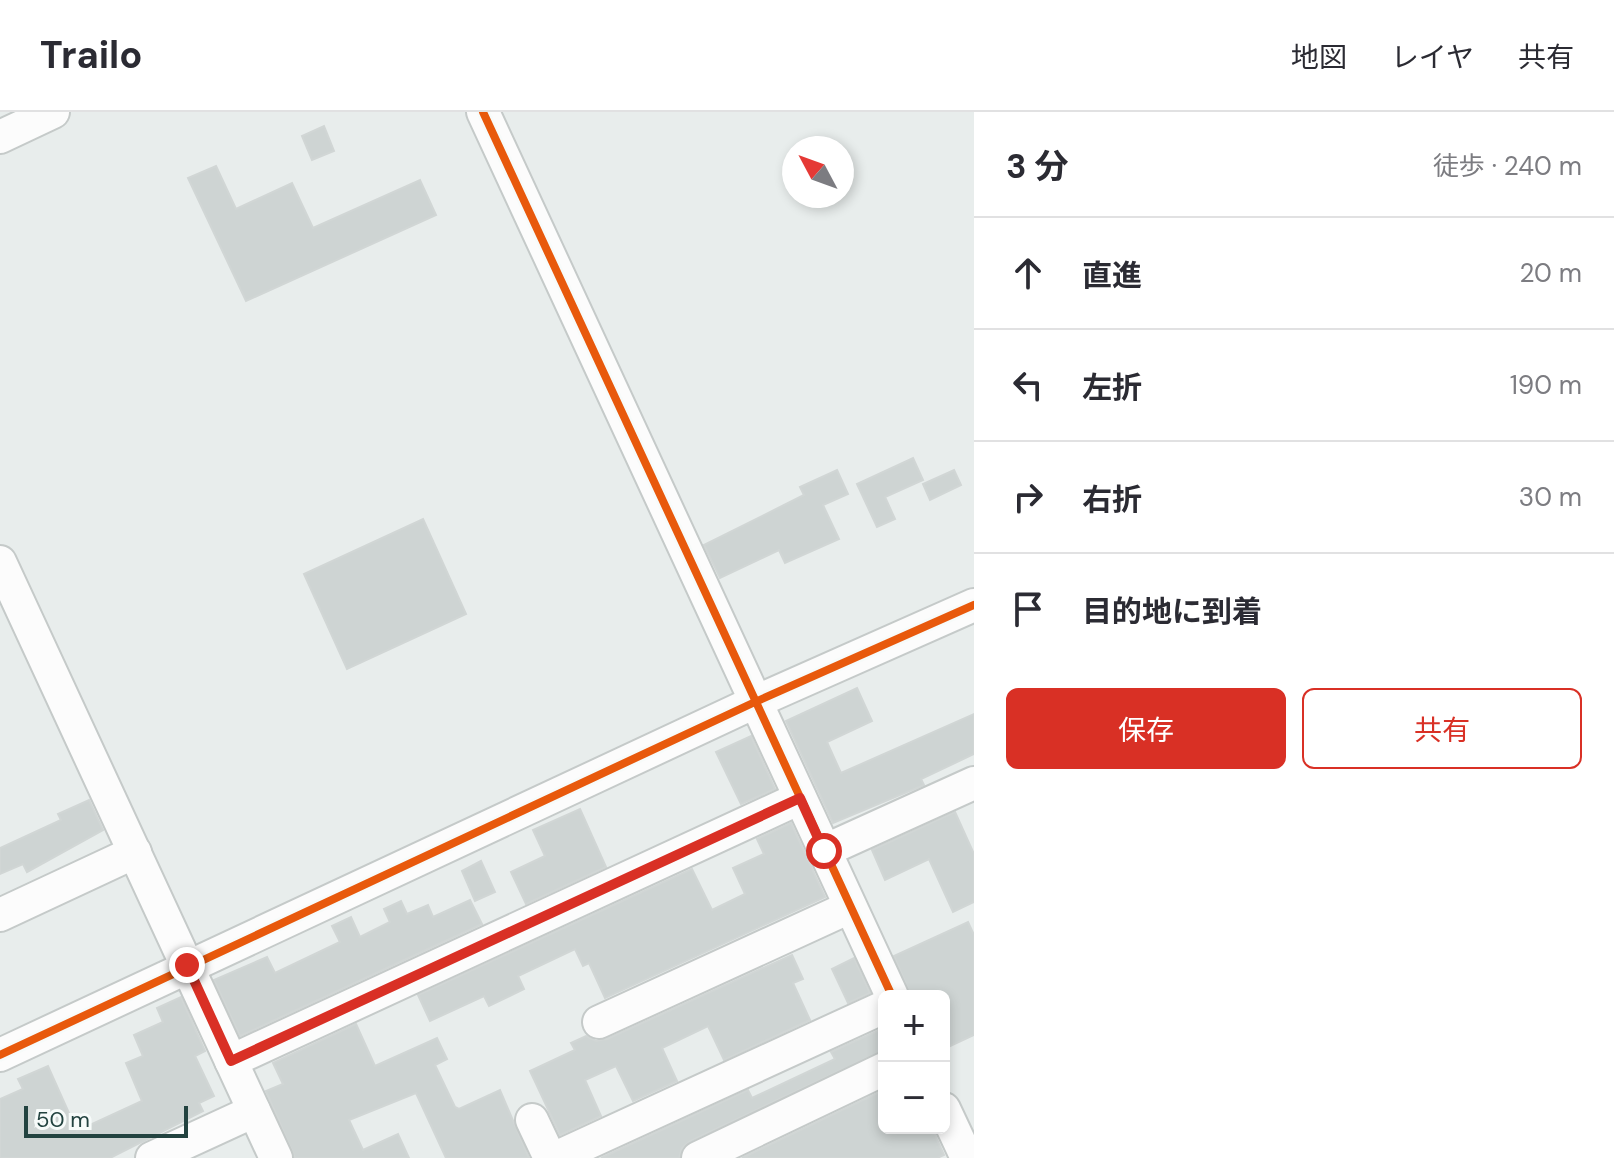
<!DOCTYPE html>
<html lang="ja">
<head>
<meta charset="utf-8">
<style>
	body { margin:0; font-family:"DM Sans","Noto Sans JP",sans-serif; background:#f7f7f7; color:#2b2b33 }
	.controls { position:absolute; right:24px; bottom:24px; display:grid; overflow:hidden; border-radius:12px; box-shadow:0 4px 12px #0003 }
	.controls button { width:72px; height:72px; display:grid; place-items:center; padding:0; border:0; border-bottom:2px solid #e1e1e2; background:#fff; color:#2b2b33; font:40px sans-serif }
	.compass { position:absolute; left:782px; top:24px; width:72px; height:72px; border-radius:50%; background:#fff; box-shadow:0 4px 12px #0003; rotate:311deg }
	.scale { position:absolute; left:24px; bottom:20px; width:164px; box-sizing:border-box; padding-left:8px; border:4px solid #234340; border-top:0; font-size:22px; line-height:28px; white-space:nowrap; color:#234340; -webkit-text-stroke:6px #f7fbfa; paint-order:stroke }
	.stop { position:absolute; width:24px; height:24px; margin:-18px; border:6px solid #d93025; border-radius:50%; background:#fff }
	.stop.end { background:#d93025; border-color:#fff; box-shadow:0 2px 8px #0008 }
	.list { margin:0; padding:0; list-style:none }
	h2 { display:flex; justify-content:space-between; align-items:center; height:104px; margin:0; padding:0 32px; font-size:34px }
	h2 small { font-size:26px; font-weight:400; color:#7c7c81 }
	.list li { display:grid; grid-template-columns:52px 1fr auto; gap:24px; align-items:center; box-sizing:border-box; height:112px; padding:0 32px; border-top:2px solid #e1e1e2 }
	.list b { display:block; font-size:30px; white-space:nowrap }
	.list em { font-size:26px; font-style:normal; color:#7c7c81 }
	.actions { display:flex; gap:16px; padding:24px 32px }
	.actions a { flex:1; padding:18px 0; border:2px solid #d93025; border-radius:12px; text-align:center; font-size:28px; color:#d93025 }
	.actions .main { background:#d93025; color:#fff }
	.icon { flex:none; width:44px; height:44px; fill:none; stroke:currentColor; stroke-width:2; stroke-linecap:round; stroke-linejoin:round }
	.map { position:relative; flex:none; width:974px; height:1046px; overflow:hidden }
	header { display:flex; align-items:center; gap:48px; box-sizing:border-box; height:112px; padding:0 40px; background:#fff; border-bottom:2px solid #e1e1e2 }
	header strong { font-size:38px }
	nav { display:flex; gap:44px; margin-inline-start:auto; font-size:28px }
	main { display:flex }
	aside { flex:1; background:#fff }
	.map>svg:first-child { display:block }
	.building { fill:#ced4d3; stroke:#d1d6d5; stroke-width:2 }
	.lines { fill:none; stroke-linecap:round; stroke-linejoin:round }
	.minor-casing { stroke:#c5cac9; stroke-width:36 }
	.minor { stroke:#fcfcfc; stroke-width:32 }
	.cycleway-casing { stroke:#f7fbfa; stroke-width:13 }
	.cycleway { stroke:#e8590c; stroke-width:8 }
	.route { stroke:#d93025; stroke-width:10 }
</style>
</head>
<body>
<header>
<strong>Trailo</strong>
<nav><a>地図</a><a>レイヤ</a><a>共有</a></nav>
</header>
<main>
<div class="map">
<svg width="974" height="1046" viewBox="0 0 974 1046">
	<rect width="100%" height="100%" fill="#e8edec"/>
	<g class="building">
		<path d="M 324,14 L 334,39 L 312,48 L 302,24 Z"/>
		<path d="M 216,54 L 236,97 L 292,71 L 313,116 L 420,68 L 436,103 L 246,189 L 188,66 Z"/>
		<path d="M 913,346 L 923,368 L 885,385 L 895,407 L 877,415 L 857,372 Z"/>
		<path d="M 837,358 L 848,382 L 823,393 L 839,427 L 785,451 L 779,438 L 720,466 L 704,433 L 804,383 L 800,375 Z"/>
		<path d="M 954,358 L 961,373 L 930,388 L 923,372 Z"/>
		<path d="M 423,407 L 466,502 L 347,557 L 304,462 Z"/>
		<path d="M 857,576 L 872,609 L 827,630 L 841,661 L 974,602 L 974,642 L 921,667 L 924,673 L 833,711 L 786,609 Z"/>
		<path d="M 751,624 L 775,677 L 741,692 L 716,640 Z"/>
		<path d="M 89,688 L 103,718 L 27,760 L 23,752 L 0,762 L 0,736 L 61,708 L 58,702 Z"/>
		<path d="M 580,697 L 606,755 L 526,792 L 511,760 L 545,744 L 533,718 Z"/>
		<path d="M 955,700 L 974,742 L 974,790 L 953,800 L 929,747 L 885,768 L 872,738 Z"/>
		<path d="M 791,711 L 825,785 L 605,886 L 589,851 L 583,854 L 575,837 L 518,864 L 524,877 L 489,894 L 484,884 L 430,909 L 418,883 L 692,757 L 712,798 L 745,782 L 733,756 L 764,742 L 757,727 Z"/>
		<path d="M 481,749 L 495,780 L 475,789 L 462,759 Z"/>
		<path d="M 470,788 L 482,812 L 240,924 L 214,868 L 267,845 L 275,861 L 340,830 L 332,814 L 351,805 L 360,825 L 390,810 L 384,797 L 401,789 L 407,802 L 428,793 L 433,805 Z"/>
		<path d="M 968,810 L 974,823 L 974,923 L 944,937 L 944,884 L 911,884 L 894,844 Z"/>
		<path d="M 792,843 L 803,867 L 793,871 L 810,908 L 724,948 L 708,914 L 662,936 L 677,969 L 633,989 L 616,954 L 585,968 L 601,1004 L 560,1023 L 530,959 L 575,938 L 571,931 L 586,924 L 596,929 L 607,927 Z"/>
		<path d="M 854,846 L 870,881 L 848,891 L 832,857 Z"/>
		<path d="M 181,885 L 205,939 L 195,944 L 214,984 L 199,991 L 203,999 L 110,1046 L 0,1046 L 0,987 L 23,977 L 18,967 L 48,954 L 77,1019 L 142,989 L 126,951 L 143,944 L 134,923 L 163,910 L 157,896 Z"/>
		<path d="M 356,912 L 375,954 L 437,926 L 447,947 L 435,953 L 455,995 L 459,997 L 500,978 L 529,1046 L 446,1046 L 416,981 L 349,1008 L 363,1038 L 398,1022 L 409,1046 L 295,1046 L 266,979 L 283,972 L 273,951 Z"/>
		<path d="M 884,916 L 884,938 L 690,1029 L 682,1036 L 679,1046 L 601,1046 L 748,978 L 752,986 L 835,947 L 831,940 Z"/>
		<path d="M 884,978 L 884,1016 L 932,1016 L 944,1043 L 937,1046 L 742,1046 Z"/>
	</g>
	<g class="lines">
		<defs>
			<g id="minor">
				<path d="M 483,0 L 892,884"/>
				<path d="M 0,25 L 53,0"/>
				<path d="M 0,450 L 276,1046"/>
				<path d="M 824,739 L 974,671"/>
				<path d="M 0,803 L 135,740"/>
				<path d="M 599,910 L 850,795"/>
				<path d="M 0,943 L 755,590 L 974,493"/>
				<path d="M 231,949 L 800,686"/>
				<path d="M 944,997 L 967,1046"/>
				<path d="M 532,1008 L 550,1046"/>
				<path d="M 152,1046 L 254,999"/>
				<path d="M 555,1046 L 884,895"/>
				<path d="M 698,1046 L 884,957"/>
			</g>
		</defs>
		<use href="#minor" class="minor-casing"/>
		<use href="#minor" class="minor"/>
		<defs>
			<g id="cycleway">
				<path d="M 483,0 L 892,884"/>
				<path d="M 0,943 L 755,590 L 974,493"/>
			</g>
		</defs>
		<use href="#cycleway" class="cycleway-casing"/>
		<use href="#cycleway" class="cycleway"/>
	</g>
	<g class="lines">
		<path class="route" d="M 187,853 L 231,949 L 800,686 L 824,739"/>
	</g>
</svg>
<div class="controls">
<button>+</button>
<button>−</button>
</div>
<svg class="compass" viewBox="-18 -18 36 36"><path d="M0-13l5 13h-10z" fill="#e53935"/><path d="M0 13l5-13h-10z" fill="#7c7c81"/></svg>
<div class="scale">50 m</div>
<div class="stop" style="left:824px;top:739px"></div>
<div class="stop end" style="left:187px;top:853px"></div>
</div>
<aside>
<h2>3 分<small>徒歩 · 240 m</small></h2>
<ul class="list">
<li><svg class="icon" aria-label="ahead" viewBox="0 0 24 24"><path d="M12 20V5M6 11l6-6 6 6"/></svg><div><b>直進</b></div><em>20 m</em></li>
<li><svg class="icon" aria-label="left" viewBox="0 0 24 24"><path d="M17 20v-9H6M10 6l-5 5 5 5"/></svg><div><b>左折</b></div><em>190 m</em></li>
<li><svg class="icon" aria-label="right" viewBox="0 0 24 24"><path d="M7 20v-9h11M14 6l5 5-5 5"/></svg><div><b>右折</b></div><em>30 m</em></li>
<li><svg class="icon" aria-label="arrive" viewBox="0 0 24 24"><path d="M6 21V4h12l-3 4 3 4H6"/></svg><div><b>目的地に到着</b></div></li>
</ul>
<div class="actions"><a class="main">保存</a><a>共有</a></div>
</aside>
</main>
</body>
</html>
